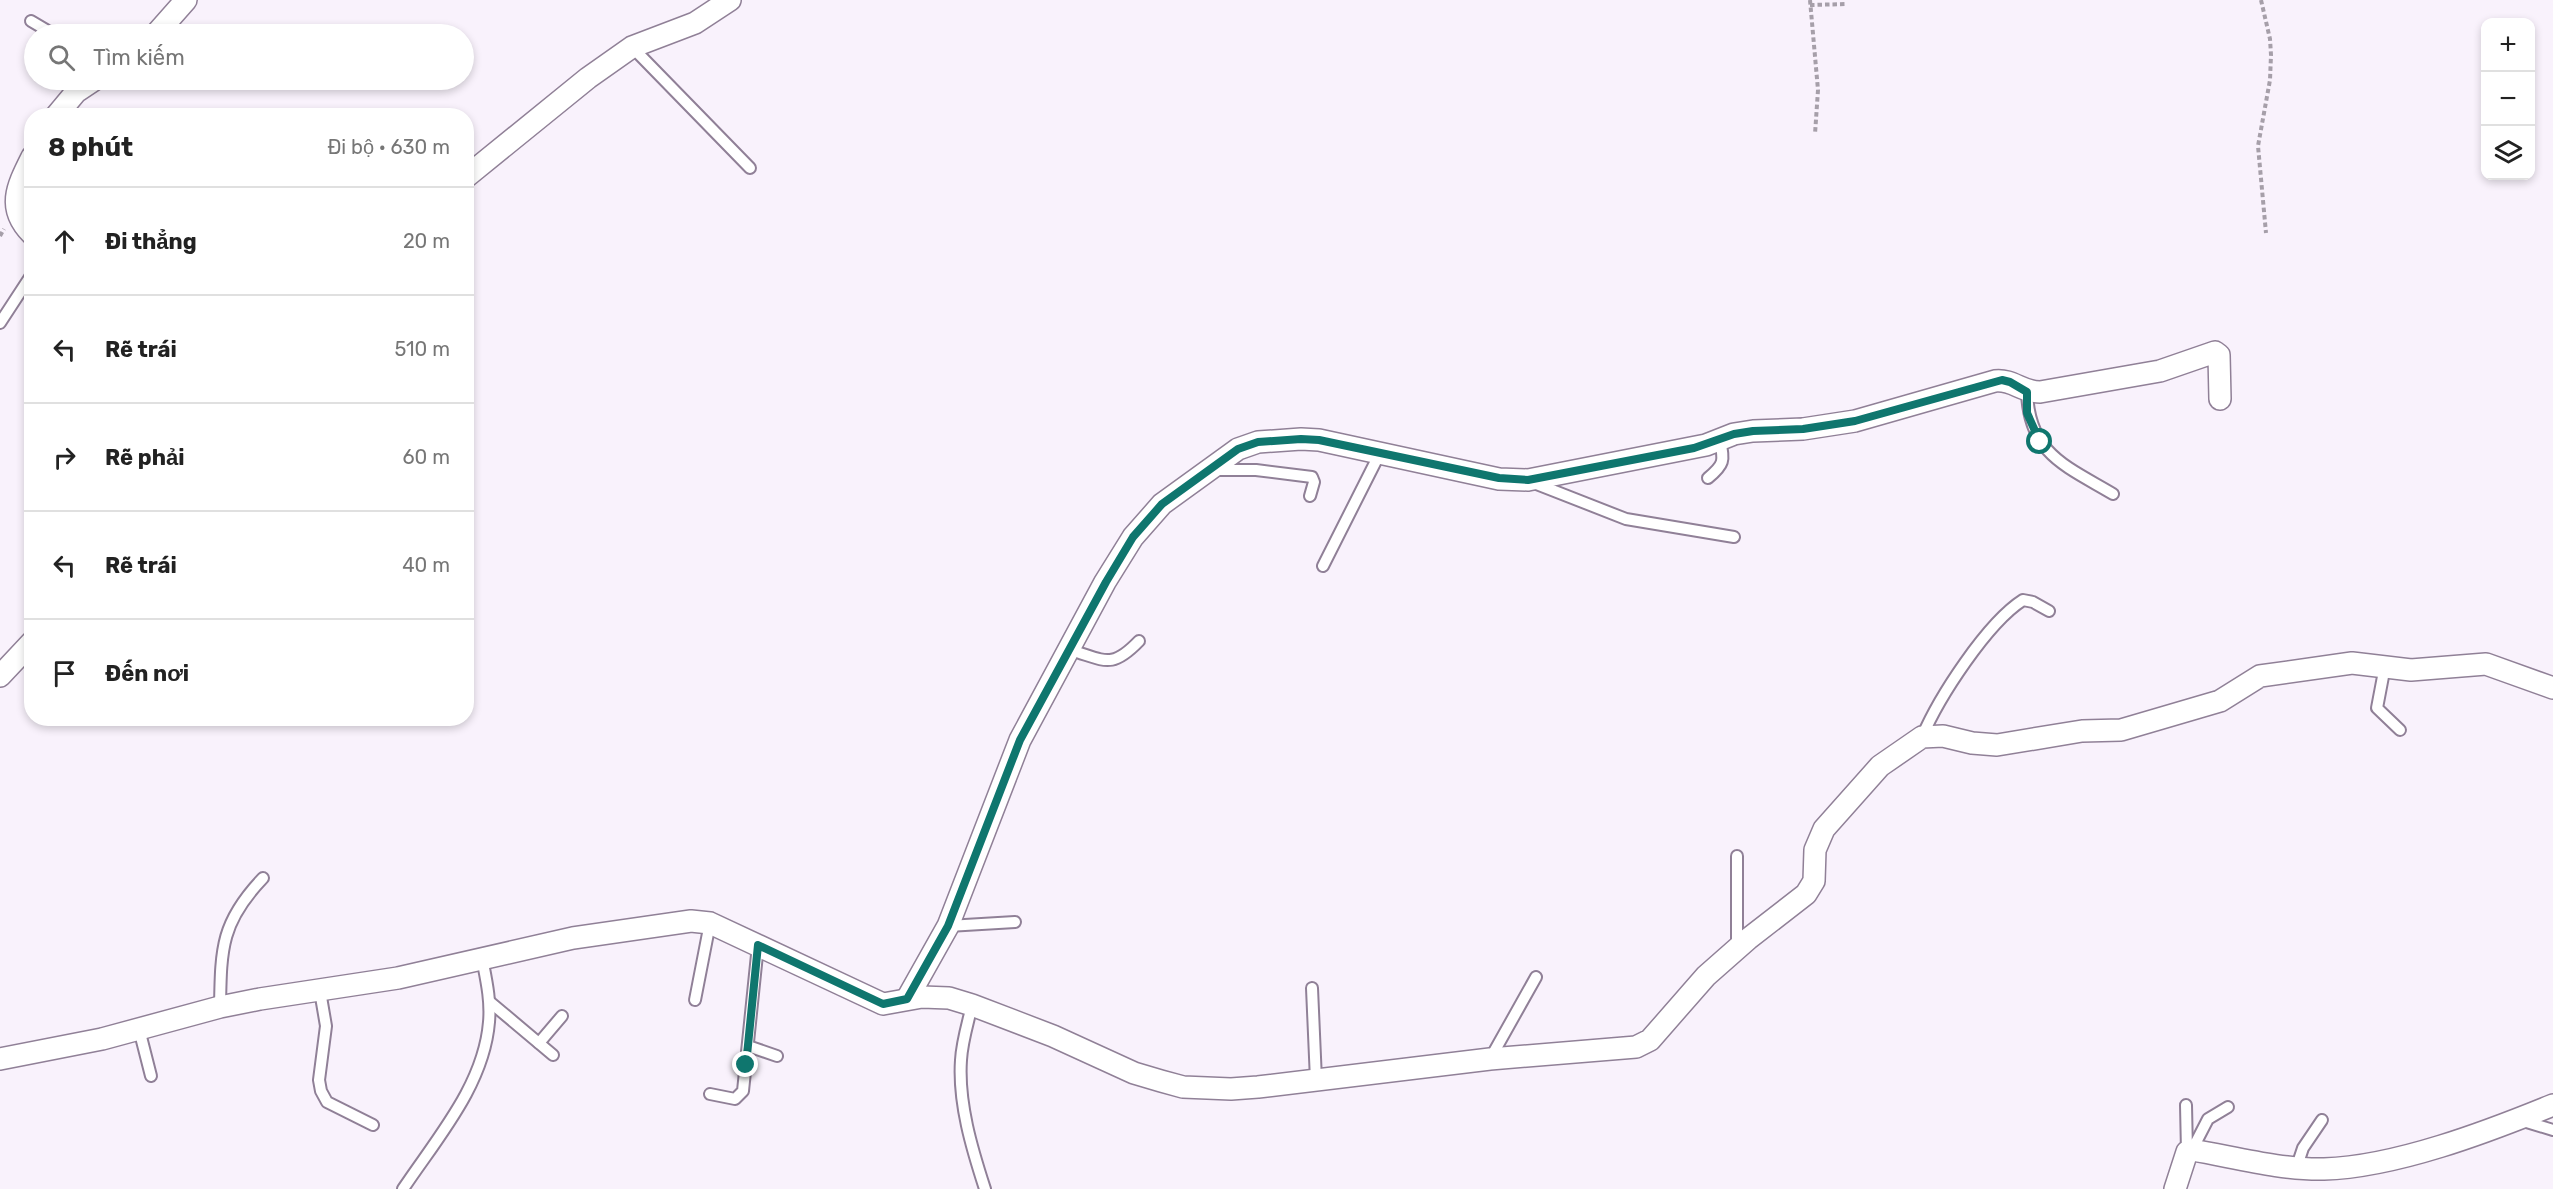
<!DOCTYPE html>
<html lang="vi">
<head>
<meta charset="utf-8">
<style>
	body { margin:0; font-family:Rubik,sans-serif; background:#f2f2f2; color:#222 }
	.controls { position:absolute; right:18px; top:18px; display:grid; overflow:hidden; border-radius:12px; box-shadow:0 3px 9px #0003 }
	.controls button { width:54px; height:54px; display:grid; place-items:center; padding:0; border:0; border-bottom:2px solid #e0e0e0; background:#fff; color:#222; font:30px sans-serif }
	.stop { position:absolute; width:18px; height:18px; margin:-14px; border:4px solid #0f766e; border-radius:50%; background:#fff }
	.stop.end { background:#0f766e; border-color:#fff; box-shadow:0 2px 6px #0008 }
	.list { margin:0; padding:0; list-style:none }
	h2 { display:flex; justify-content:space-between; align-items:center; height:78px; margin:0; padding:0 24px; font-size:26px }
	h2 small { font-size:20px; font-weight:400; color:#767676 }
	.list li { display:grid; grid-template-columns:39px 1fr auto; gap:18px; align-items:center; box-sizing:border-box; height:108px; padding:0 24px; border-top:2px solid #e0e0e0 }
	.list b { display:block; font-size:22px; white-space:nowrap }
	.list em { font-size:20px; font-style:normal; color:#767676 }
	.icon { flex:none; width:33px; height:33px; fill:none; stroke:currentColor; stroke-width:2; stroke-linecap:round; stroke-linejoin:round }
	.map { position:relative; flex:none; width:2553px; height:1189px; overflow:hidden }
	.search { position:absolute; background:#fff; box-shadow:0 3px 9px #0003; left:24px; top:24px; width:450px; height:66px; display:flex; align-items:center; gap:15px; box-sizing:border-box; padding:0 21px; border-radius:33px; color:#767676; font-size:22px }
	.panel { position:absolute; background:#fff; box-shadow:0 3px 9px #0003; left:24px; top:108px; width:450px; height:618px; border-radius:24px }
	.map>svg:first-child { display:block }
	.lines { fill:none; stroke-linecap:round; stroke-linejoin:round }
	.lane-casing { stroke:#908097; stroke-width:14 }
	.street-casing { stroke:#908097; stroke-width:24 }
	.path { stroke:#a69fa9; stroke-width:4; stroke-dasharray:4.5 3; stroke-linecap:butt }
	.lane { stroke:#fff; stroke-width:10 }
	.street { stroke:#fff; stroke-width:21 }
	.route { stroke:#0f766e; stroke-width:8 }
</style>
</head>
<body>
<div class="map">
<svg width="2553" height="1189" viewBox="0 0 2553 1189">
	<rect width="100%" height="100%" fill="#f9f2fc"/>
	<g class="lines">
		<defs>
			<g id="lane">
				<path d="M 31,21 L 53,34"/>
				<path d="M 632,47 L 750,168"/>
				<path d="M 0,323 L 32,274"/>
				<path d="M 2027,392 C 2029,454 2066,466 2113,494"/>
				<path d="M 1213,470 L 1256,470 L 1312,477 L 1314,482 L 1310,496"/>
				<path d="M 1708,478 C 1725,464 1724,461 1720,440"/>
				<path d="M 1534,483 L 1626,519 L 1734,537"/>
				<path d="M 1323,566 L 1380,453"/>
				<path d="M 1070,650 C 1105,660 1111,670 1139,641"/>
				<path d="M 2385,666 L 2377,708 L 2400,730"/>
				<path d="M 1922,737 C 1939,697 1987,623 2023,600 L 2033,602 L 2049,611"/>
				<path d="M 1737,856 L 1737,949"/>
				<path d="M 948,926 L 1015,922"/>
				<path d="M 1312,988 L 1316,1080"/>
				<path d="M 320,991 L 326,1026 L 319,1080 L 321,1091 L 327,1102 L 373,1125"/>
				<path d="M 695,1000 L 710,923"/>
				<path d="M 490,1002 L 553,1055"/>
				<path d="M 972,1005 C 968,1023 962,1041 961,1060 C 958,1103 972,1149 985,1189"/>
				<path d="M 220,1007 C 221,948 221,922 263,878"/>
				<path d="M 139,1029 L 151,1076"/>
				<path d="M 539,1043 L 562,1016"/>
				<path d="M 748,1046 L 777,1056"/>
				<path d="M 1490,1059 L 1536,977"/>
				<path d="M 710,1094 L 735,1099 L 743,1091 L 758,945"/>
				<path d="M 2186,1105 L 2187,1152"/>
				<path d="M 2520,1120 L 2553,1130"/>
				<path d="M 2192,1150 L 2208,1119 L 2228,1107"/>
				<path d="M 2297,1166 L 2303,1148 L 2322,1120"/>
				<path d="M 403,1189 C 437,1138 484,1085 489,1022 C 491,1000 486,979 482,958"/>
			</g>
			<g id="street">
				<path d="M 156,34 L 186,0"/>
				<path d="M 56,116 L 76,92 L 94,80"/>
				<path d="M 32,157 C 17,187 6,208 32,234"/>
				<path d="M 466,177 L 588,78 L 632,47 L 695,23 L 730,0"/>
				<path d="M 0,676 L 32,642"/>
				<path d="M 907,999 L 948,926 L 1020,740 L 1105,582 L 1133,537 L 1162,504 L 1238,449 L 1258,442 L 1301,439 L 1319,440 L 1499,479 L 1528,480 L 1706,445 L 1734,434 L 1753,431 L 1803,429 L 1855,421 L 1995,381 C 2013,379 2021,392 2040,392 L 2160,371 L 2215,352 L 2219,355 L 2220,399"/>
				<path d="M 0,1059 L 102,1039 L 220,1007 L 260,999 L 398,978 L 573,938 L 691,921 L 710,923 L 883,1004 L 922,997 L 949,998 L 972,1005 L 1053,1036 L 1134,1073 L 1161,1081 L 1183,1087 L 1231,1089 L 1258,1087 L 1490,1059 L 1636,1047 L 1650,1040 L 1706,976 L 1748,939 L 1806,894 L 1814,881 L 1815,850 L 1824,829 L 1880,766 L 1922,737 L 1943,736 L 1972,743 L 1997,745 L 2082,731 L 2121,730 L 2220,701 L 2260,676 L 2352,663 L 2411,670 L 2486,664 L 2553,688"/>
				<path d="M 2175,1189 L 2187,1152 L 2192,1150 C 2234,1157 2281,1170 2324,1169 C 2395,1167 2487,1132 2553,1105"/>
			</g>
		</defs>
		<use href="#lane" class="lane-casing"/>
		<use href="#street" class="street-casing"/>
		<g class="path">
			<path d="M 1810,0 L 1818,90 L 1815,134"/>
			<path d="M 2261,0 L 2270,39 L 2271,55 L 2270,80 L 2258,146 L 2266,233"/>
			<path d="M 1810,5 L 1847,4"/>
			<path d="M 0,236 L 4,229"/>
		</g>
		<use href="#lane" class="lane"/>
		<use href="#street" class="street"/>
	</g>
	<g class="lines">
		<path class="route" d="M 746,1065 L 758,945 L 883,1004 L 907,999 L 948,926 L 1020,740 L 1106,582 L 1133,537 L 1162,504 L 1238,449 L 1258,442 L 1301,439 L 1319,440 L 1499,478 L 1528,480 L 1694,448 L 1734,434 L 1753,431 L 1803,429 L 1855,421 L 2002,380 L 2010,382 L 2027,392 L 2027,413 L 2040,442"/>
	</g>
</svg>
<div class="controls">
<button>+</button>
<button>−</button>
<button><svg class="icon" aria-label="layers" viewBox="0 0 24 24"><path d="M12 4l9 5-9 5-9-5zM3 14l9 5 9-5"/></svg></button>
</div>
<div class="stop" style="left:2040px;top:442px"></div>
<div class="stop end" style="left:746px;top:1065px"></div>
<div class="search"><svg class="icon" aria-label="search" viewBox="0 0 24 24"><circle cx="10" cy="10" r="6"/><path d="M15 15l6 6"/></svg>Tìm kiếm</div>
<section class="panel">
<h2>8 phút<small>Đi bộ · 630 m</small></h2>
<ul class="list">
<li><svg class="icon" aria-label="ahead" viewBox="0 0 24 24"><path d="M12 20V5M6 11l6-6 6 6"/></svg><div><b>Đi thẳng</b></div><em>20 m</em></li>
<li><svg class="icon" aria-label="left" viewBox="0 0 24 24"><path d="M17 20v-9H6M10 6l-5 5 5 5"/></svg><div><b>Rẽ trái</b></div><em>510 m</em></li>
<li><svg class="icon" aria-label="right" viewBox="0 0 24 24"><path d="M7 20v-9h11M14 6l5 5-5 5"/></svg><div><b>Rẽ phải</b></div><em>60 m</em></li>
<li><svg class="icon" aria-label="left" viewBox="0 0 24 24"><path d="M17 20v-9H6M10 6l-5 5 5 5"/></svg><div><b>Rẽ trái</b></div><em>40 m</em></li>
<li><svg class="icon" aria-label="arrive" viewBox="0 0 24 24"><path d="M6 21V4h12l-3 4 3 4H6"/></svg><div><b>Đến nơi</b></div></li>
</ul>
</section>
</div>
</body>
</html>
